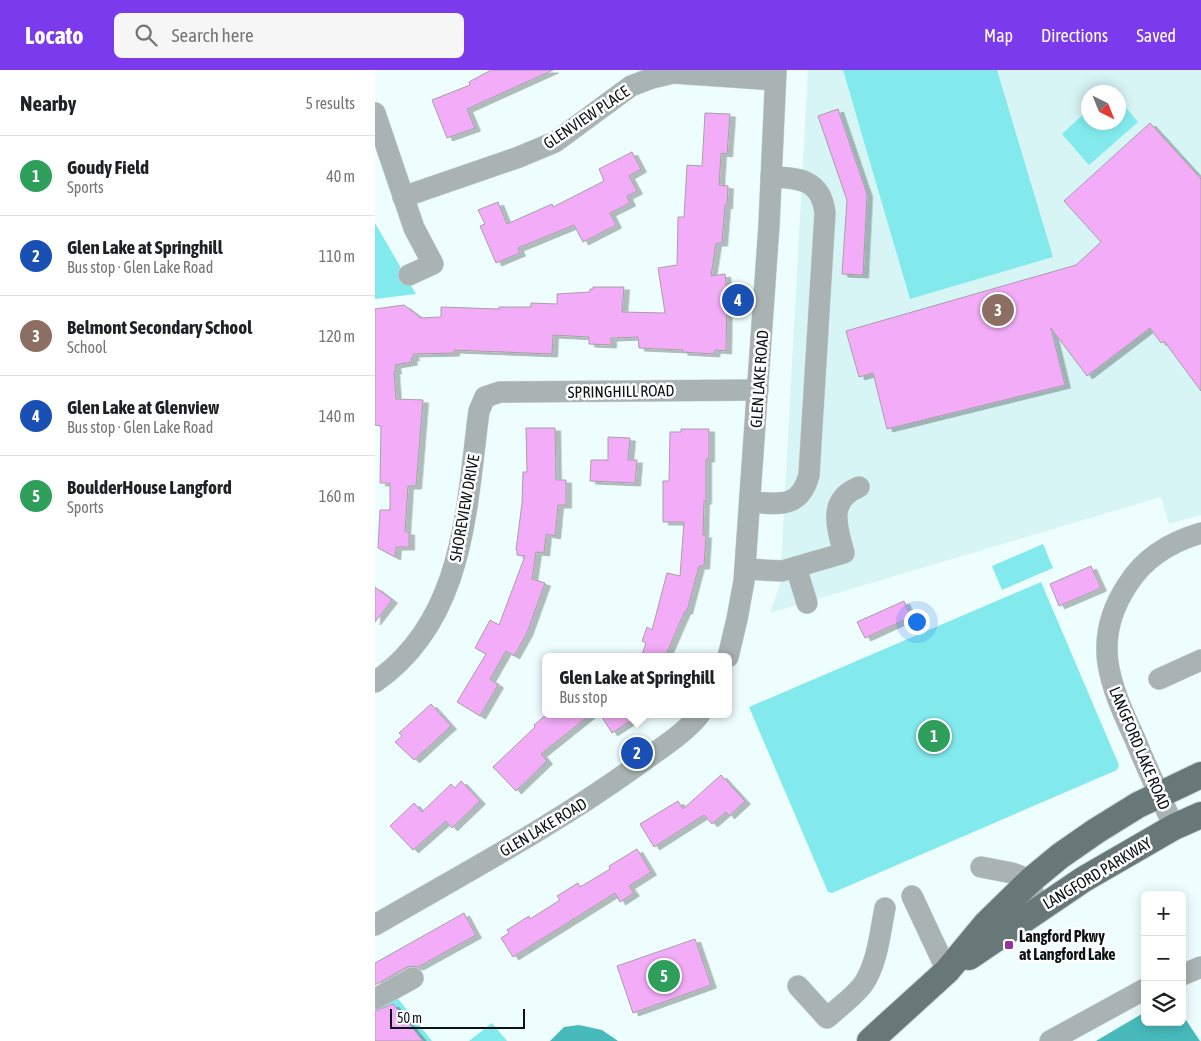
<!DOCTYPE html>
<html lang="en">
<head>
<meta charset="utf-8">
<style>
	body { margin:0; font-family:"Asap Condensed",sans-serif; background:#f6f6f6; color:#202124 }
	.controls { position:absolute; right:15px; bottom:15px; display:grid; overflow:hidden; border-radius:8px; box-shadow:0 2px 12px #0003 }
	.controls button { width:45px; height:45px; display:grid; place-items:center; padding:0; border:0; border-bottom:1px solid #e0e0e0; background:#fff; color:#202124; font:25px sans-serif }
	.compass { position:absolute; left:706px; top:15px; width:45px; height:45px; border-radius:50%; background:#fff; box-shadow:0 2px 12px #0003; rotate:137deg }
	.scale { position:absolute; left:15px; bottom:12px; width:135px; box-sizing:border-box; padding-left:5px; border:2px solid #0c1313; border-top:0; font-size:14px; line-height:18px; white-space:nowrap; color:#0c1313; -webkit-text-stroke:4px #fff; paint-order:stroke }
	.you { position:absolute; left:541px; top:551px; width:18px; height:18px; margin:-12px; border:4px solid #fff; border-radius:50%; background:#1a73e8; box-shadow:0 0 0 8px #1a73e833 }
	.badge { display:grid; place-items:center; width:32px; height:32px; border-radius:50%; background:#7c3aed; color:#fff; font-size:16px; font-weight:700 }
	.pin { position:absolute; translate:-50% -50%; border:2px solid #fff; box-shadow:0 1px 5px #0006 }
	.popup { position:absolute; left:167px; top:583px; width:190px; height:65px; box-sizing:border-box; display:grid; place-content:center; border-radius:8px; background:#fff; filter:drop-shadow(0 1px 4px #0005); font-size:16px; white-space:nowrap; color:#757577 }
	.popup b { font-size:19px; color:#202124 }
	.popup::after { content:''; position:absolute; left:50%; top:100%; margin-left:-10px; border:10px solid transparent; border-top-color:#fff }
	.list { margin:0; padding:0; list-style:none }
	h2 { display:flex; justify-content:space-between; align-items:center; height:65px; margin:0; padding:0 20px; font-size:21px }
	h2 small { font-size:16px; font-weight:400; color:#757577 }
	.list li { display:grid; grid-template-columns:32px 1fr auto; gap:15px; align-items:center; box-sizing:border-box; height:80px; padding:0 20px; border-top:1px solid #e0e0e0 }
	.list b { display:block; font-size:19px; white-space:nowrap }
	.list p { margin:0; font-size:16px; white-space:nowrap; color:#757577 }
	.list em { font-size:16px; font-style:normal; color:#757577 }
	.icon { flex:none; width:28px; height:28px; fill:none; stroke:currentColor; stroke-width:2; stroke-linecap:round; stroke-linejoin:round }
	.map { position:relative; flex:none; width:826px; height:971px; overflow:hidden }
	header { display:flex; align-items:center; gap:30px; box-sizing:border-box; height:70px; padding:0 25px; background:#7c3aed; color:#fff }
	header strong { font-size:24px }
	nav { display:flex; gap:28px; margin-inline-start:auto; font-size:18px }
	.search { width:350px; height:45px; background:#f6f6f6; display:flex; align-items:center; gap:12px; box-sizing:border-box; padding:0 18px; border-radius:8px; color:#757577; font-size:19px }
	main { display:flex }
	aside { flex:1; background:#fff }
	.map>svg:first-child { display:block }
	.built { fill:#d8f5f6; fill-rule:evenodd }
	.green { fill:#82eaec }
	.water { fill:#48babc }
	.building { fill:#f3adf8; stroke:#a89da9; filter:url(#shadow) }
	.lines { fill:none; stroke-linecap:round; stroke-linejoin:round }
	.minor-casing { stroke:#cad8d8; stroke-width:22 }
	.major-casing { stroke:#cad8d8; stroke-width:28 }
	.minor { stroke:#aab3b3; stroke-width:21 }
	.major { stroke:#687777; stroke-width:26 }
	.poi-dot { fill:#95369e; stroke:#fff; stroke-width:2 }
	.labels { text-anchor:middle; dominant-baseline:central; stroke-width:5; stroke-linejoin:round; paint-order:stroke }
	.street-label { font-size:16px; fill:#0c1313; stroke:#fff }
	.poi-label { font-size:16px; font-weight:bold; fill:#0c1313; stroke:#fff; text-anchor:start }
</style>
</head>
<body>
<header>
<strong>Locato</strong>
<div class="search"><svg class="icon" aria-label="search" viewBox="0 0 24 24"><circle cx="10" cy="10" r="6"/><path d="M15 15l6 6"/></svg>Search here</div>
<nav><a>Map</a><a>Directions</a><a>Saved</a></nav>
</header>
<main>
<aside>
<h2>Nearby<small>5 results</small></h2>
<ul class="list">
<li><span class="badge" style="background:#2e9e5b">1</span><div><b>Goudy Field</b><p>Sports</p></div><em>40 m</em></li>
<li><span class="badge" style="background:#1a4fb4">2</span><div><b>Glen Lake at Springhill</b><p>Bus stop · Glen Lake Road</p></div><em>110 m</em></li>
<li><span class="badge" style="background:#8d6e63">3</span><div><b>Belmont Secondary School</b><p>School</p></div><em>120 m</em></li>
<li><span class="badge" style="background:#1a4fb4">4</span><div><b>Glen Lake at Glenview</b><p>Bus stop · Glen Lake Road</p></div><em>140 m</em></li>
<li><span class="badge" style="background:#2e9e5b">5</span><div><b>BoulderHouse Langford</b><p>Sports</p></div><em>160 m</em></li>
</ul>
</aside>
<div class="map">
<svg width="826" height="971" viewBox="0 0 826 971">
	<defs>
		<filter id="shadow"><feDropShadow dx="5.5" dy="3" stdDeviation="0" flood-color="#0004"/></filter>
	</defs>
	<rect width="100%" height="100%" fill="#eefefe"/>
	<path class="built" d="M 433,0 L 826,0 L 826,445 L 794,454 L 786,427 L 395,543 L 405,514 ZM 714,22 L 744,22 L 744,52 L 714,52 Z"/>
	<g class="green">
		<path d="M 468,0 L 622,0 L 678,187 L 535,229 Z"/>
		<path d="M 744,29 L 763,52 L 714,95 L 687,64 L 713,40 L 714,52 L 744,52 Z"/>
		<path d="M 0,153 L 41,224 L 0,229 Z"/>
		<path d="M 668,474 L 678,498 L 627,520 L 617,496 Z"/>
		<path d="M 666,512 L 744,695 L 742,700 L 457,823 L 453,822 L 374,637 Z"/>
		<path d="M 20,925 L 57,971 L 0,971 L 0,940 Z"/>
		<path d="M 117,953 L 132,971 L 94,971 Z"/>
	</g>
	<g class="water">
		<path d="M 770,942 L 770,952 L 807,952 L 807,944 L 825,971 L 721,971 Z"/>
		<path d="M 204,955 L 227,960 L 243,971 L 175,971 L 189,957 Z"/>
	</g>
	<g class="building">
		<path d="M 116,0 L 178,0 L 92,39 L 100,58 L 72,68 L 57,30 L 95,15 L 94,12 Z"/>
		<path d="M 463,39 L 492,124 L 488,205 L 467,204 L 472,130 L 443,46 Z"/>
		<path d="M 330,43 L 355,44 L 352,84 L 346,83 L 344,115 L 353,116 L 352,136 L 350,135 L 347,173 L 341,173 L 336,206 L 350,204 L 352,222 L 351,281 L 340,280 L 339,284 L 307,282 L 308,280 L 264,278 L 263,267 L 236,268 L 236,275 L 214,274 L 214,267 L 178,265 L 177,284 L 79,280 L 79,283 L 38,284 L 39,288 L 36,288 L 37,292 L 20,295 L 21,301 L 19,301 L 21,329 L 48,330 L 41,416 L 33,416 L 30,462 L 34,462 L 34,477 L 21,477 L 20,487 L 3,478 L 5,440 L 15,440 L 15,413 L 5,413 L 6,356 L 0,355 L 0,239 L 29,235 L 46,248 L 66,247 L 66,237 L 124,239 L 124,237 L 156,237 L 156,233 L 182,234 L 182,224 L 215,222 L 215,219 L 218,219 L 218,217 L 249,217 L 247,242 L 290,243 L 283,198 L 302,195 L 303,147 L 309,147 L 312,95 L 327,96 Z"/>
		<path d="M 775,53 L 826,109 L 826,321 L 789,271 L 786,273 L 775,258 L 712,306 L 676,258 L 690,315 L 512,359 L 498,303 L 484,307 L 471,261 L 701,195 L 726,172 L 689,131 Z"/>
		<path d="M 257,82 L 266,99 L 254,106 L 262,121 L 252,126 L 255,133 L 235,143 L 241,155 L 208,172 L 199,155 L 143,178 L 145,183 L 121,193 L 105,156 L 110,154 L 103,140 L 123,132 L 132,154 L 177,134 L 178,137 L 229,111 L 224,99 Z"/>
		<path d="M 151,358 L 180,358 L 181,410 L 191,410 L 191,435 L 183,435 L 180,466 L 171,464 L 169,483 L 161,482 L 157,509 L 170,513 L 152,563 L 139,586 L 131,581 L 115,609 L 123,615 L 105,646 L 82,632 L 111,584 L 100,578 L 115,550 L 124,555 L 150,486 L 142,485 L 142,480 L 141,480 L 147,433 L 148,402 L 152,402 Z"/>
		<path d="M 306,359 L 334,359 L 334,389 L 331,389 L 331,431 L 329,431 L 328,465 L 331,465 L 329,496 L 324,496 L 312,541 L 310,541 L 290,587 L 266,587 L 271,573 L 267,571 L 272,557 L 277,560 L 292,503 L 305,506 L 309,452 L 288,452 L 288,411 L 294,411 L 295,362 L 306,362 Z"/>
		<path d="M 233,367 L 255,368 L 253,390 L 262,390 L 260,413 L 215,411 L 216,390 L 233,390 Z"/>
		<path d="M 716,496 L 726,518 L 684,536 L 675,514 Z"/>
		<path d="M 0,517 L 17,530 L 0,552 Z"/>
		<path d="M 529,531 L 536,547 L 490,568 L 482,552 Z"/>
		<path d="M 56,634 L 76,656 L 39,690 L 20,672 L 27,666 L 24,663 Z"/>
		<path d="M 172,644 L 216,644 L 166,684 L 172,691 L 141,721 L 118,697 L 160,657 L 159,655 Z"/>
		<path d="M 225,644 L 266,644 L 237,663 Z"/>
		<path d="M 346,705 L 370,731 L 354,746 L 351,742 L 337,754 L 329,745 L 279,777 L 265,754 L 303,731 L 308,739 Z"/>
		<path d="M 86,711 L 105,731 L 77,758 L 71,751 L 38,780 L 15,756 L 39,733 L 47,742 L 76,714 L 80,718 Z"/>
		<path d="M 262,779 L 276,802 L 254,816 L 259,823 L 245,832 L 240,823 L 138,887 L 126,868 L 134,863 L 132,860 L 154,846 L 155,849 L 185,830 L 182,826 L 203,813 L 205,817 L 235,799 L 234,796 Z"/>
		<path d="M 89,843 L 101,865 L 43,897 L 38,896 L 32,897 L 0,915 L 0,893 Z"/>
		<path d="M 320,869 L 336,915 L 258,943 L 242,896 Z"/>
		<path d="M 18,934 L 48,971 L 0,971 L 0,941 Z"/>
	</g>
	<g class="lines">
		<defs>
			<g id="minor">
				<path d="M 0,43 L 39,158 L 58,194 L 34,205"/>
				<path d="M 28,127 L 144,87 L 180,72 L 256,16 L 277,8 L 298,3 L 400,10"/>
				<path d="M 375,432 C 404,434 425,439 434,405 L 450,143 C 446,109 424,108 396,107"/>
				<path d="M 421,497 L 432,533"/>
				<path d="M 370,499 L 407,501 L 469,483 C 462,457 452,430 484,417"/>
				<path d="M 353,587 L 362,549 L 369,511 L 394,155 L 401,0"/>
				<path d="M 784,609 L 826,590"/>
				<path d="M 0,612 C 90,550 91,438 104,341 L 110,327 L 125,322 L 383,320"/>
				<path d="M 799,757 C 786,728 772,699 760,669 C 735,614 715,571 753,514 C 770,487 795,472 826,463"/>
				<path d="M 606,797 L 637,803 L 656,810 L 658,823"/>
				<path d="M 537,826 L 572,901"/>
				<path d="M 0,855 C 88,804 178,756 260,697 C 280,682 311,663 325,644"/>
				<path d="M 807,905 L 826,897"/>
				<path d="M 423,916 L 452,948 C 463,938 481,925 489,913 C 503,891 505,862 510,838"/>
				<path d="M 0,929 L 38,908"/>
				<path d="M 675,971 L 770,919"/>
			</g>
			<g id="major">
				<path d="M 594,887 L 709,809 L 799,757 L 826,745"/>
				<path d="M 495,971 L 572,901 L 611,854 L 656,810 L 685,786 L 721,761 L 763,735 L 826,705"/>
			</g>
		</defs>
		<use href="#minor" class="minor-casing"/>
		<use href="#major" class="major-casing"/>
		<use href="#minor" class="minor"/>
		<use href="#major" class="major"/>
	</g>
	<rect class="poi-dot" x="629" y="870" width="10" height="10" rx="2.5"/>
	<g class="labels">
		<g class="street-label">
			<text transform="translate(211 47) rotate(-34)">GLENVIEW PLACE</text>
			<text transform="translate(384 309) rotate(-86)">GLEN LAKE ROAD</text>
			<text transform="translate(246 321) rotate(-1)">SPRINGHILL ROAD</text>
			<text transform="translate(89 438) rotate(-80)">SHOREVIEW DRIVE</text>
			<text transform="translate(765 678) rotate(67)">LANGFORD LAKE ROAD</text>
			<text transform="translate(168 757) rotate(-31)">GLEN LAKE ROAD</text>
			<text transform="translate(722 803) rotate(-31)">LANGFORD PARKWAY</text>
		</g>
		<g class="poi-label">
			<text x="644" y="866">Langford Pkwy<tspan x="644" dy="18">at Langford Lake</tspan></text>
		</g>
	</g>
</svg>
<div class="controls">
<button>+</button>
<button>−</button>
<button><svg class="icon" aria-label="layers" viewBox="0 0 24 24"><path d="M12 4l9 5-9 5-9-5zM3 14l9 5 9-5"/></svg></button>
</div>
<svg class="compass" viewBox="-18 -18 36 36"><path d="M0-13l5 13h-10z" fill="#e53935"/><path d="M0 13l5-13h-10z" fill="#757577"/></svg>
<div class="scale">50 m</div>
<div class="you"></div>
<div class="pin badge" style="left:559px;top:666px;background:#2e9e5b">1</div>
<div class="pin badge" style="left:262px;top:683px;background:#1a4fb4">2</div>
<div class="popup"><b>Glen Lake at Springhill</b>Bus stop</div>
<div class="pin badge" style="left:623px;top:240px;background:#8d6e63">3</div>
<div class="pin badge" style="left:363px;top:230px;background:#1a4fb4">4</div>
<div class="pin badge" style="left:289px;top:906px;background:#2e9e5b">5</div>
</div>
</main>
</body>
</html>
